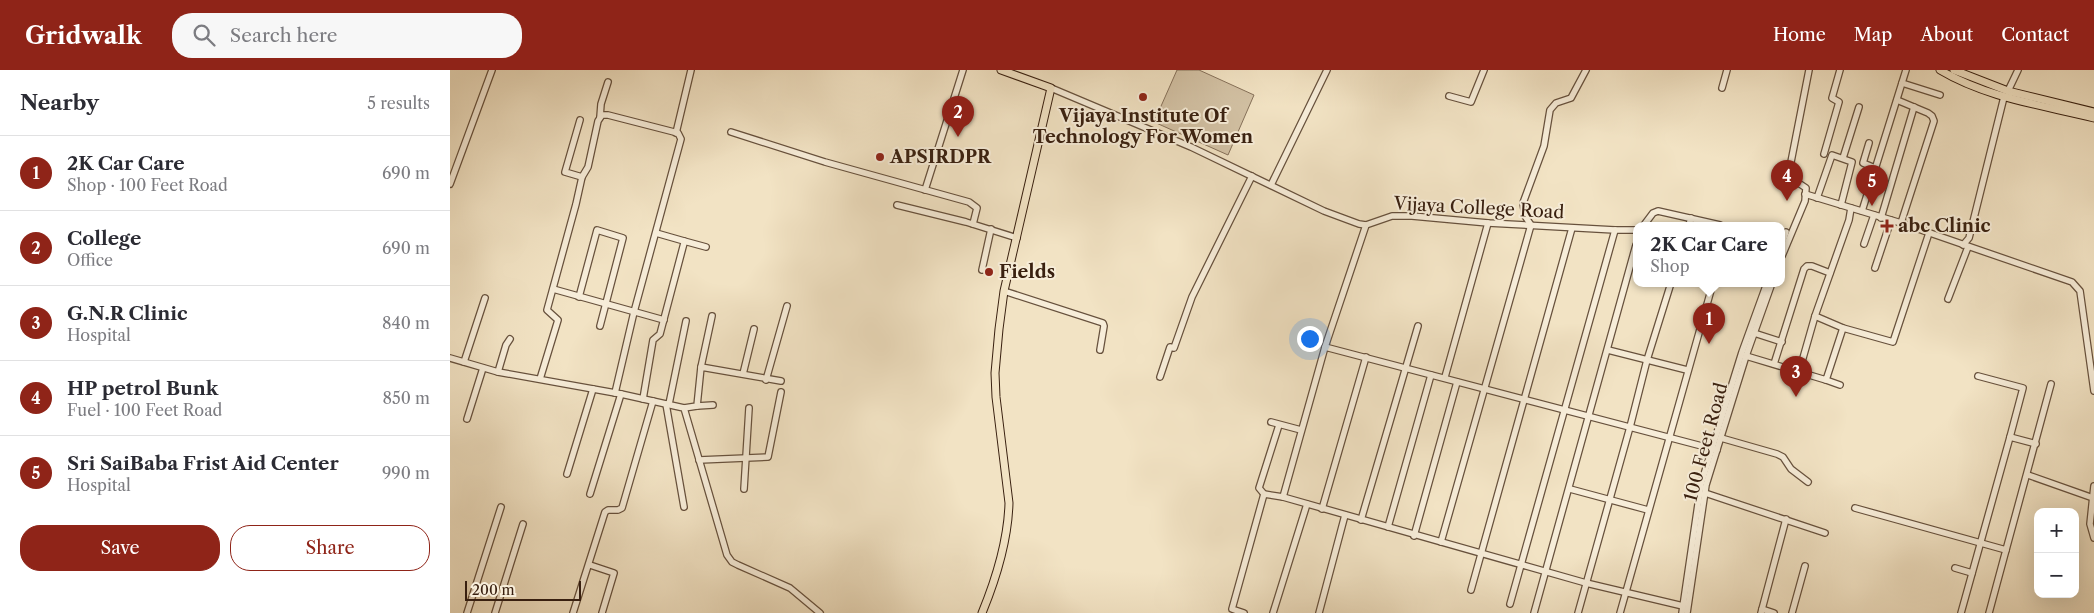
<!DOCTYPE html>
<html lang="en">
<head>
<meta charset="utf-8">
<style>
	body { margin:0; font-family:"Libre Caslon Text",serif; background:#f7f7f7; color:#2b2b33 }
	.controls { position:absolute; right:15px; bottom:15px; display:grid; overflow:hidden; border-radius:10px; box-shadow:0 5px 20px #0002 }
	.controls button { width:45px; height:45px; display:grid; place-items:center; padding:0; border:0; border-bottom:1px solid #e1e1e2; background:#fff; color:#2b2b33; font:25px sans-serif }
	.scale { position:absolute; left:15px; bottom:12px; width:116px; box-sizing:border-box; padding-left:5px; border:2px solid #392010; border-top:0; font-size:14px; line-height:18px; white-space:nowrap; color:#392010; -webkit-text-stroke:4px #f7edd9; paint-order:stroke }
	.you { position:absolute; left:859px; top:268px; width:18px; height:18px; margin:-12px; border:4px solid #fff; border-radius:50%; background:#1a73e8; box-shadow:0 0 0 8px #1a73e833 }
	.badge { display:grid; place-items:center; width:32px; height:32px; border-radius:50%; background:#8f2418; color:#fff; font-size:16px; font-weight:700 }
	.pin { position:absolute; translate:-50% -41px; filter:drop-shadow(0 1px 2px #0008) }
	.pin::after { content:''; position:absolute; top:26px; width:18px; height:15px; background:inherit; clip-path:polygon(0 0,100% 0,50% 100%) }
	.popup { position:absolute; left:1183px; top:152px; width:152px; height:65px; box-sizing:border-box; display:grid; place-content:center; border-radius:10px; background:#fff; filter:drop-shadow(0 1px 4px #0005); font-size:16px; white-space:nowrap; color:#7c7c81 }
	.popup b { font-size:19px; color:#2b2b33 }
	.popup::after { content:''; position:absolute; left:50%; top:100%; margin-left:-10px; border:10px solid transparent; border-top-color:#fff }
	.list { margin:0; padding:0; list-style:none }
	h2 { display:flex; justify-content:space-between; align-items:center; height:65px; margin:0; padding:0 20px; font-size:21px }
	h2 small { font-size:16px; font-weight:400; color:#7c7c81 }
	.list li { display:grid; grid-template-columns:32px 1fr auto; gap:15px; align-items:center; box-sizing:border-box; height:75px; padding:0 20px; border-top:1px solid #e1e1e2 }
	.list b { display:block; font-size:19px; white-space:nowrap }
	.list p { margin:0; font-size:16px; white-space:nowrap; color:#7c7c81 }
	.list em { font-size:16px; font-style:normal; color:#7c7c81 }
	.actions { display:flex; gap:10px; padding:15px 20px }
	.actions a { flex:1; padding:11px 0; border:1px solid #8f2418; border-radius:20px; text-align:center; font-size:18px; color:#8f2418 }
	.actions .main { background:#8f2418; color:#fff }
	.icon { flex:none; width:28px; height:28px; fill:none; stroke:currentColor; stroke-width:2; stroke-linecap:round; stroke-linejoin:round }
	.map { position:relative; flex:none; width:1644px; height:543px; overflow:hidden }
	header { display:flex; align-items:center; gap:30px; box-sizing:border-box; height:70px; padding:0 25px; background:#8f2418; color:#fff }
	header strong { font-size:24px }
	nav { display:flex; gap:28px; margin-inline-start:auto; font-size:18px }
	.search { width:350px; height:45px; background:#f7f7f7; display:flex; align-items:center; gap:12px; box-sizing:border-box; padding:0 18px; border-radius:20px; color:#7c7c81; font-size:19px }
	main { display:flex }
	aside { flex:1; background:#fff }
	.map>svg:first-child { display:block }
	.green { fill:#d3c2a5; stroke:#86715a }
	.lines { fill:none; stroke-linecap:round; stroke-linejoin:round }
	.minor-casing { stroke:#67513d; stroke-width:8 }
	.major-casing { stroke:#392010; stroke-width:9 }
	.minor { stroke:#f7edd9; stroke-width:5.5 }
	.major { stroke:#f2e3c4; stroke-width:7 }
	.poi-dot { fill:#8f2418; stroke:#f7edd9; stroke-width:2 }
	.labels { text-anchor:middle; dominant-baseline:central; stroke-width:4; stroke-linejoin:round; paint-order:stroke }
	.poi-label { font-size:18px; font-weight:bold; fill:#392010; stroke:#f7edd9; text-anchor:start }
	.street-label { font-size:18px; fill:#392010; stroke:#f7edd9 }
</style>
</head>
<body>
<header>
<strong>Gridwalk</strong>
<div class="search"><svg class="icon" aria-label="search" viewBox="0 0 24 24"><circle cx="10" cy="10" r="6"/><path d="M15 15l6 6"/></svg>Search here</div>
<nav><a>Home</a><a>Map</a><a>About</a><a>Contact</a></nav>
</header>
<main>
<aside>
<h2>Nearby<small>5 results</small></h2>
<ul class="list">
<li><span class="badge">1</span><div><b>2K Car Care</b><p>Shop · 100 Feet Road</p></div><em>690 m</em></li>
<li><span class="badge">2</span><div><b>College</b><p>Office</p></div><em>690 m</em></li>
<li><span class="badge">3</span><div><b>G.N.R Clinic</b><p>Hospital</p></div><em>840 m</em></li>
<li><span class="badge">4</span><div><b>HP petrol Bunk</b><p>Fuel · 100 Feet Road</p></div><em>850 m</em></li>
<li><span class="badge">5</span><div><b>Sri SaiBaba Frist Aid Center</b><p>Hospital</p></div><em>990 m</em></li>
</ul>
<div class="actions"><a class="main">Save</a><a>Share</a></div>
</aside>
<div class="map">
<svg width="1644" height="543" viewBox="0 0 1644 543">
	<rect width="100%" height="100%" fill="#f2e3c4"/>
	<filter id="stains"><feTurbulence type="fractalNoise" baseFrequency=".004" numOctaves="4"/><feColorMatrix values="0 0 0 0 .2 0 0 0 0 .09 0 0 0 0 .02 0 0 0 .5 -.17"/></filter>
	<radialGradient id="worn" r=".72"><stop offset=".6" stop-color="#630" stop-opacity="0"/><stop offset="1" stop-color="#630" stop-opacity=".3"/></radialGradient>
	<path class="green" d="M 727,0 L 749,0 L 804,25 L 778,85 L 704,52 Z"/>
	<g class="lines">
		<defs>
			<g id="minor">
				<path d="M 1452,13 L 1490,25"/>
				<path d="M 601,18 L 741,77 L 874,141 L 909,154 L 916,155 L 942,146 L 962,146 L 1038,153 L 1165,160 L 1186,160"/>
				<path d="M 1272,18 L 1277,0"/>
				<path d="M 1558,21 L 1568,0"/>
				<path d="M 999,26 L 1021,32 L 1034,0"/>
				<path d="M 1447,30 L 1478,43 L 1482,46 L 1484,51 L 1451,153"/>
				<path d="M 150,47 L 151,34 L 158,12"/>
				<path d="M 130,50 L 115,102 L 132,107"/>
				<path d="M 281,62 L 375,92 L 519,132 L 527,138 L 523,154"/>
				<path d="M 226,63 L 241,0"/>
				<path d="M 1419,73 L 1413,93 L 1425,98"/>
				<path d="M 1374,84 L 1389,32 L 1382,28 L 1390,0"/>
				<path d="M 1393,88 L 1409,37"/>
				<path d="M 0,114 L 42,0"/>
				<path d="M 821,115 L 877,0"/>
				<path d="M 475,120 L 513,0"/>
				<path d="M 1355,124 L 1451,153 L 1622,212 L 1630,221 L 1644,321"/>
				<path d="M 1367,128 L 1382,85 L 1402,92 L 1391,135"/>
				<path d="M 447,135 L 516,152 L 567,168"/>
				<path d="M 1412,141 L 1456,0"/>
				<path d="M 1431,148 L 1464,37"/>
				<path d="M 1194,155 L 1203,143 L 1208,141 L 1270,155"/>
				<path d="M 1239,155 L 1241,148"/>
				<path d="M 234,171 L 256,177"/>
				<path d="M 1332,174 L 1336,162"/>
				<path d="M 1414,174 L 1424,145"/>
				<path d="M 1513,175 L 1519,168 L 1554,27"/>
				<path d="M 1332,186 L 1355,131 L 1356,118 L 1344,110 L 1340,97 L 1359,0"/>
				<path d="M 1425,198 L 1441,150"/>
				<path d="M 532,200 L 541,159"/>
				<path d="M 103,219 L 214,250"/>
				<path d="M 554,221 L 653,253 L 654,256 L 650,280"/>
				<path d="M 129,227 L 147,160 L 173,168 L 150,256"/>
				<path d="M 1498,229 L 1518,177"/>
				<path d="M 1365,246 L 1393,258 L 1443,272 L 1479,163"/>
				<path d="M 1304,263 L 1332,272"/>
				<path d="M 875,277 L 916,155"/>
				<path d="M 1158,280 L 1237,300"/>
				<path d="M 1296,286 L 1376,310 L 1393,258"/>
				<path d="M 0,288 L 48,302 L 171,324 L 234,338 L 277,485 L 282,492 L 288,495 L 340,518 L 370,543"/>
				<path d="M 14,292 L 35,228"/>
				<path d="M 1324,294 L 1354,199 L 1357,196 L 1362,196 L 1380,203"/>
				<path d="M 251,297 L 262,246"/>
				<path d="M 48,302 L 56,275 L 60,269"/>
				<path d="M 1349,302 L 1365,246 L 1399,150 L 1401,138"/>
				<path d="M 293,304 L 304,259"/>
				<path d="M 1528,306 L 1573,318 L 1560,367"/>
				<path d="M 710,307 L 720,277 L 724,278 L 742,227 L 802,106"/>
				<path d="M 995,307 L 1038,153"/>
				<path d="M 90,309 L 108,250 L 97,240 L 126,134 L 132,107 L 138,97 L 148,51 L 152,45 L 158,45 L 228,63 L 231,69 L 184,242 L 165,323"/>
				<path d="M 316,310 L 337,236"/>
				<path d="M 1376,310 L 1390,315"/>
				<path d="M 193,329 L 203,270 L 210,264 L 234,173 L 234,171 L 206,163"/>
				<path d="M 216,334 L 234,437"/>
				<path d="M 219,334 L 236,251"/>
				<path d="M 247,336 L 263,335"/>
				<path d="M 234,338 L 247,336 L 251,297 L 331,311"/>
				<path d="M 17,349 L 33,298"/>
				<path d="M 821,352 L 851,360"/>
				<path d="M 829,355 L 809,418 L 814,424 L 833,427 L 1136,513 L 1233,536"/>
				<path d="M 1271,368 L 1327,384 L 1333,387 L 1341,399 L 1358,412"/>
				<path d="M 249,390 L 318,387 L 331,322"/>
				<path d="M 117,404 L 143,319"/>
				<path d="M 1578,405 L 1643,428"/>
				<path d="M 1644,416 L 1640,454 L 1644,468"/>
				<path d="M 294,419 L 299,338"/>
				<path d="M 1120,419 L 1198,440"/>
				<path d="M 1255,423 L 1375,463"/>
				<path d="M 140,424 L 171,324"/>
				<path d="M 833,427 L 875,277 L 1267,380"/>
				<path d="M 1405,438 L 1556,480 L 1539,543"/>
				<path d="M 872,439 L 916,287"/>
				<path d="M 911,450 L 968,256"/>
				<path d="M 938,457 L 981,305"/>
				<path d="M 964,466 L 1007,312"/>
				<path d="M 991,472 L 1081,155 L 1075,146 L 1073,133 L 1094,76 L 1100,40 L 1106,33 L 1121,28 L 1136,0"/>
				<path d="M 1556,480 L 1601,314"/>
				<path d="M 140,495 L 164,503 L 152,543"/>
				<path d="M 1505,498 L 1522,503"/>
				<path d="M 1021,520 L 1122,158"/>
				<path d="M 1060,534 L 1165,160"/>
				<path d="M 1312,539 L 1324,543"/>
				<path d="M 17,543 L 51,437"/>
				<path d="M 45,543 L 73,454"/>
				<path d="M 123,543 L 155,442 L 158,440 L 168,440 L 172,438 L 203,331"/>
				<path d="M 794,543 L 782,539 L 814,424"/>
				<path d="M 823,543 L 857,434"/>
				<path d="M 869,543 L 895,445"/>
				<path d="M 1084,543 L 1186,175"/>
				<path d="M 1128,543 L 1180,357 L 1197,290 L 1221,213"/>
				<path d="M 1170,543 L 1263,213"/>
				<path d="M 1232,543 L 1251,414 L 1292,282 L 1317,213"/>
				<path d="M 1237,543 L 1256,415 L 1296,286 L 1322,213"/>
				<path d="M 1311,543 L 1336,449"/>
				<path d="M 1342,543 L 1355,496"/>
				<path d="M 1511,543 L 1560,367 L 1586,374"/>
			</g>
			<g id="major">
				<path d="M 1490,0 C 1537,28 1592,35 1644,48"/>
				<path d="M 1504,0 L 1558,21 L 1644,42"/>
				<path d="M 532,543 C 546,509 558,469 559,433 L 546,327 L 545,303 L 549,259 L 554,221 L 601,18 L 551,0"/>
			</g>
		</defs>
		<use href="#minor" class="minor-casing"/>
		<use href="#major" class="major-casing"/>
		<use href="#minor" class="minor"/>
		<use href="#major" class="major"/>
	</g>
	<g class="poi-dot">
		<circle cx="693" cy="27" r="5"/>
		<circle cx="430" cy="87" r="5"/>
		<path d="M1434.5 148.5h5v5h5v5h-5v5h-5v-5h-5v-5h5z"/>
		<circle cx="539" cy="202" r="5"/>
	</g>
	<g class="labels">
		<g class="poi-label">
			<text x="693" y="46" text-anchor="middle">Vijaya Institute Of<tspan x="693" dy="21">Technology For Women</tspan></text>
			<text x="440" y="87">APSIRDPR</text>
			<text x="1448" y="156">abc Clinic</text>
			<text x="549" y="202">Fields</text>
		</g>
		<g class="street-label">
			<text transform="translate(1029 138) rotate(3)">Vijaya College Road</text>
			<text transform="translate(1256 372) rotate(-75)">100 Feet Road</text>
		</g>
	</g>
	<rect width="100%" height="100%" filter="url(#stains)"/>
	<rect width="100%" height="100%" fill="url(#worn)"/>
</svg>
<div class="controls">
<button>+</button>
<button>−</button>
</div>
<div class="scale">200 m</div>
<div class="you"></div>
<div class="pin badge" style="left:1259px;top:274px">1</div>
<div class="popup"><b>2K Car Care</b>Shop</div>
<div class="pin badge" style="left:508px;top:67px">2</div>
<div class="pin badge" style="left:1346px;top:327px">3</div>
<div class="pin badge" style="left:1337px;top:131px">4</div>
<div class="pin badge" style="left:1422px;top:136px">5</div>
</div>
</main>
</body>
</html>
